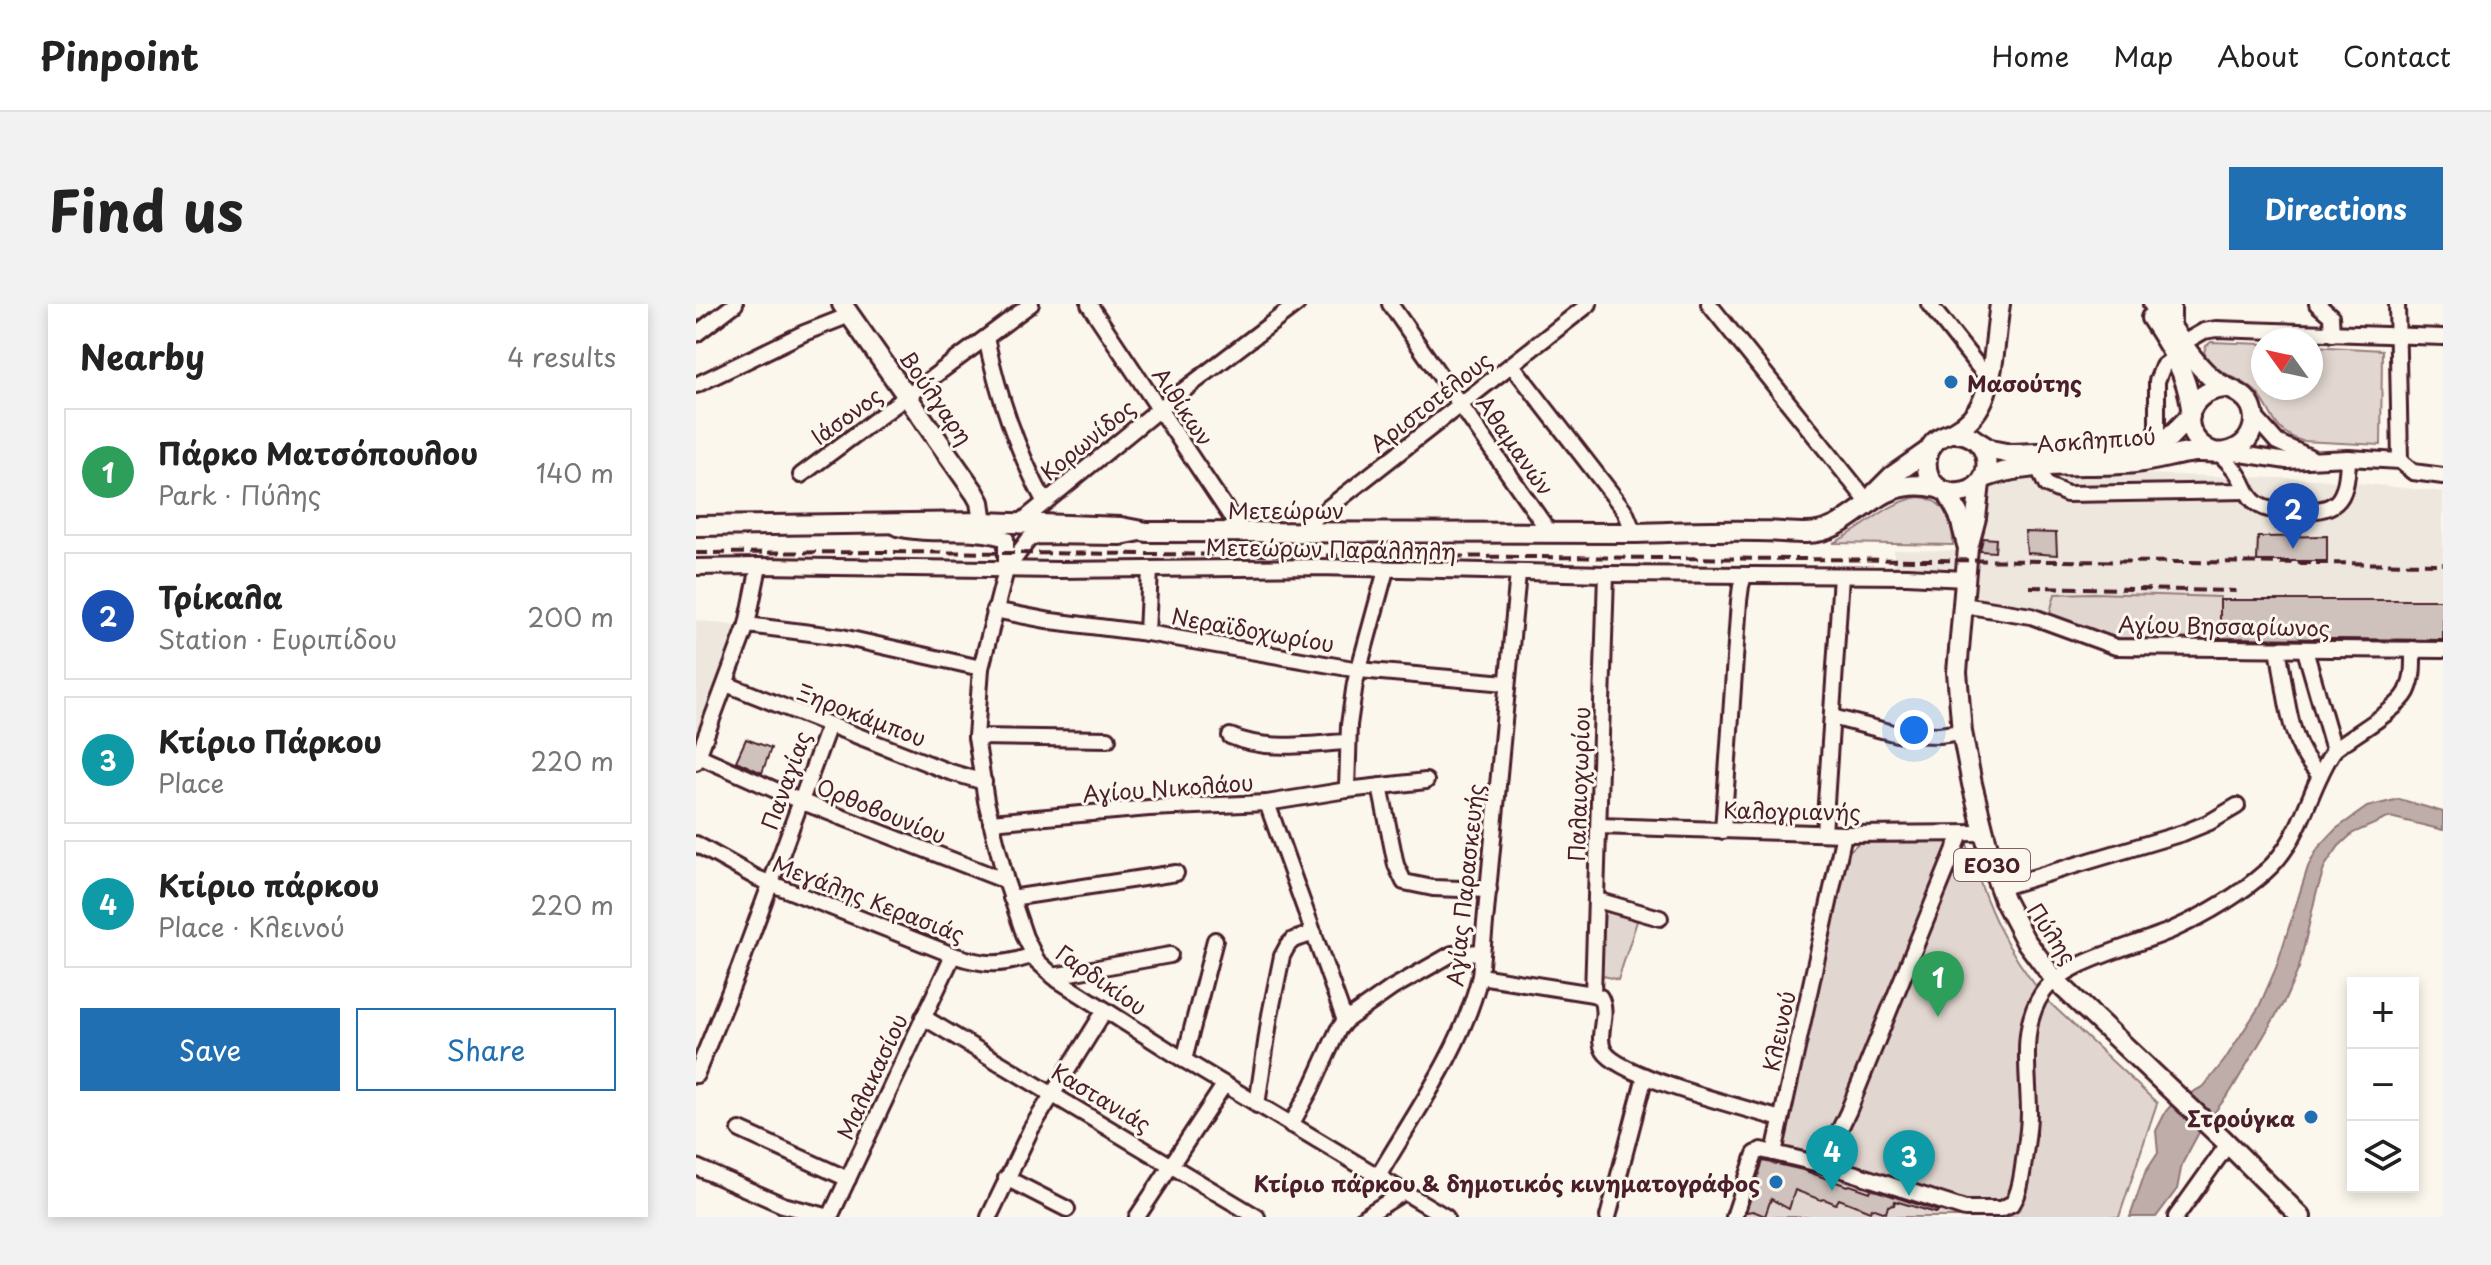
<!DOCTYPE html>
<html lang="en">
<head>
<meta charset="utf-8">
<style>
	body { margin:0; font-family:"Playpen Sans",sans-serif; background:#f2f2f2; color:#222 }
	.controls { position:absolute; right:24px; bottom:24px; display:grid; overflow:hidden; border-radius:0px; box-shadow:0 4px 12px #0003 }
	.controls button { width:72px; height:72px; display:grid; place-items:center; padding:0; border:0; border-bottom:2px solid #e0e0e0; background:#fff; color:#222; font:40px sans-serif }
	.compass { position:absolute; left:1555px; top:24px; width:72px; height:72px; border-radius:50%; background:#fff; box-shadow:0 4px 12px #0003; rotate:303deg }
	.you { position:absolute; left:1218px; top:426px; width:28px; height:28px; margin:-20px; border:6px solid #fff; border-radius:50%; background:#1a73e8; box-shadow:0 0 0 12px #1a73e833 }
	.badge { display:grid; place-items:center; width:52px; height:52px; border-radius:50%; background:#1f6fb2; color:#fff; font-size:26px; font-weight:700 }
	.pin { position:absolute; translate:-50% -66px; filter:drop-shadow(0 2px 4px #0008) }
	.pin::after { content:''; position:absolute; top:42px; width:28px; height:24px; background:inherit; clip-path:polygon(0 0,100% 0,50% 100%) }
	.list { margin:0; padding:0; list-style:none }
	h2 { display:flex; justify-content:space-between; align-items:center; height:104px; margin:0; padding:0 32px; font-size:34px }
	h2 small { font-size:26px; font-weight:400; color:#767676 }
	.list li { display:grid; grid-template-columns:52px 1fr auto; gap:24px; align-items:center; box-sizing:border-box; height:128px; margin:0 16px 16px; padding:0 16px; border:2px solid #e0e0e0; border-radius:0px }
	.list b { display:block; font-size:30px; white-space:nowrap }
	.list p { margin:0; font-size:26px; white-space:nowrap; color:#767676 }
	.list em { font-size:26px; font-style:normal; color:#767676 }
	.actions { display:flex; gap:16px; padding:24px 32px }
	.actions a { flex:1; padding:18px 0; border:2px solid #1f6fb2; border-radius:0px; text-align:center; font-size:28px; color:#1f6fb2 }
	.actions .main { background:#1f6fb2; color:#fff }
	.icon { flex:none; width:44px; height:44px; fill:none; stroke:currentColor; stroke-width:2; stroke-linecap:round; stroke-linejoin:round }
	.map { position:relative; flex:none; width:1747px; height:913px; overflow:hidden; border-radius:0px }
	header { display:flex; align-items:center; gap:48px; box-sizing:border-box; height:112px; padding:0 40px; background:#fff; border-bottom:2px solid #e0e0e0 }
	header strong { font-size:38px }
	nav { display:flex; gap:44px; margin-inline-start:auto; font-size:28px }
	.intro { display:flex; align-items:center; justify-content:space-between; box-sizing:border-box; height:192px; padding:0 48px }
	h1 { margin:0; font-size:56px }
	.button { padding:20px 36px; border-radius:0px; background:#1f6fb2; color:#fff; font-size:28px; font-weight:700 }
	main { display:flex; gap:48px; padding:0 48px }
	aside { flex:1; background:#fff; border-radius:0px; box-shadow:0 4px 12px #0003 }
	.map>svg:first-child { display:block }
	.built { fill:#eee7de }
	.green { fill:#e2d7d0; stroke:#967b7e; stroke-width:2 }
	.water { fill:#bfadaa; stroke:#907477; stroke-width:2 }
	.building { fill:#cfc2bc; stroke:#4a1f2b; stroke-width:2 }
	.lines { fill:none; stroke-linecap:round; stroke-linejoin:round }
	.minor-casing { stroke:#4a1f2b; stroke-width:20 }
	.major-casing { stroke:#4a1f2b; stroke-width:24 }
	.minor { stroke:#fbf7ec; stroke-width:14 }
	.major { stroke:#fbf7ec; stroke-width:18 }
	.rail { stroke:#4a1f2b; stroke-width:4; stroke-dasharray:12 6; stroke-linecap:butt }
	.poi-dot { fill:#1f6fb2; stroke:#fbf7ec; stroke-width:3 }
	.labels { text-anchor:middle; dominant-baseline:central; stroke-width:6; stroke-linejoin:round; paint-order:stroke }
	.shield { fill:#fbf7ec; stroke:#7f6065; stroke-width:2 }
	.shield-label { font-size:20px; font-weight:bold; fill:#4a1f2b }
	.poi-label { font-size:22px; font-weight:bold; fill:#4a1f2b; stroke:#fbf7ec; text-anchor:end }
	.street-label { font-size:22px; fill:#4a1f2b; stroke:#fbf7ec }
</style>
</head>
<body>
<header>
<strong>Pinpoint</strong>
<nav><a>Home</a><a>Map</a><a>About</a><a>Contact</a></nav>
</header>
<div class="intro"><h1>Find us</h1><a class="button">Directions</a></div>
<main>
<aside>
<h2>Nearby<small>4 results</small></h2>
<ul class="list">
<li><span class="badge" style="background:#2e9e5b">1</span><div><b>Πάρκο Ματσόπουλου</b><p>Park · Πύλης</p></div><em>140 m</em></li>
<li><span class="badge" style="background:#1a4fb4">2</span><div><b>Τρίκαλα</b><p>Station · Ευριπίδου</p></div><em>200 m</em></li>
<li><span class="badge" style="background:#0f9aa8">3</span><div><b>Κτίριο Πάρκου</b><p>Place</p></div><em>220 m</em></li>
<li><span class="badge" style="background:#0f9aa8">4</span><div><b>Κτίριο πάρκου</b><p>Place · Κλεινού</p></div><em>220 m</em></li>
</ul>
<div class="actions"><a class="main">Save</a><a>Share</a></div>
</aside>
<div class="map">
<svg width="1747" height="913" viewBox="0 0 1747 913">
	<rect width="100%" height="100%" fill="#fbf7ec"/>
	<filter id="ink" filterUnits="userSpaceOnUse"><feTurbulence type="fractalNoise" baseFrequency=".0125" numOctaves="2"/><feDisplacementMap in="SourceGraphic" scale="16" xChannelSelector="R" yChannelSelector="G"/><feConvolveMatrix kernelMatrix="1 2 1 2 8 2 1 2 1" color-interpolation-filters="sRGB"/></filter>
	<g filter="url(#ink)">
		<g class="built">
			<path d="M 1378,168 L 1622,175 L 1747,188 L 1747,341 L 1410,336 L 1285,299 L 1277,290 L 1278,271 L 1198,268 L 1198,246 L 1280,247 L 1289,185 L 1299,179 L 1324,172 Z"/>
			<path d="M 0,316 L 41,322 L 0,435 Z"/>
		</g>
		<g class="green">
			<path d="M 1515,38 L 1567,40 L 1567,84 L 1615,84 L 1615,42 L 1686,46 L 1685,141 L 1606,137 C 1572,125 1580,108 1559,87 C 1543,72 1517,70 1508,48 L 1510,42 Z"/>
			<path d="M 1224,193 C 1250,196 1257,217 1257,241 L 1137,239 C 1168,226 1189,198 1224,193 Z"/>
			<path d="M 1398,289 L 1524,293 L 1524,336 L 1413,334 L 1353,312 L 1359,290 Z"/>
			<path d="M 1165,537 L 1270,537 C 1290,601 1309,648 1354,699 L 1461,799 L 1423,913 L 1045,913 L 1061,856 L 1087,828 L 1151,549 Z"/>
			<path d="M 909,605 L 942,614 L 922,676 L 904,671 Z"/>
		</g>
		<path class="water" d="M 1703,495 L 1747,508 L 1747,526 L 1694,513 L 1657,529 L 1643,542 L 1629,562 L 1620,590 L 1603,664 L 1589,696 L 1535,787 L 1514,814 L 1508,819 L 1486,860 L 1481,885 L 1460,913 L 1434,913 L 1449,869 L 1462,849 L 1460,827 L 1470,807 L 1477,799 L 1508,782 L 1528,757 L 1563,703 L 1580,664 L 1612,563 L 1622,544 L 1640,525 L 1671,503 Z"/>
		<g class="building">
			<path d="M 1329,228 L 1360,229 L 1361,251 L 1331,249 Z"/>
			<path d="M 1631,232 L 1631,257 L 1561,257 L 1562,233 Z"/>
			<path d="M 1287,234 L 1300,235 L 1299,248 L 1284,247 Z"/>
			<path d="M 1524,296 L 1747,296 L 1747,336 L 1524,334 Z"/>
			<path d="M 50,435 L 75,444 L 66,469 L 40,457 Z"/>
			<path d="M 1067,857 L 1107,866 L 1151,882 L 1154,881 L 1174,888 L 1175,885 L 1242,907 L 1240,909 L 1199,897 L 1198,901 L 1192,902 L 1190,909 L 1176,904 L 1174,907 L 1143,895 L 1140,900 L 1128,895 L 1125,896 L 1099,886 L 1093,905 L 1075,895 L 1069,912 L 1057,907 L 1050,908 Z"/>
		</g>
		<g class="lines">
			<defs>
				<g id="minor">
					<path d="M 393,0 L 546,229"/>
					<path d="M 694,0 L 854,229"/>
					<path d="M 1013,0 L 1172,198"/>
					<path d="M 1233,0 L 1293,76"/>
					<path d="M 1621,0 L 1635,12 L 1636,30"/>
					<path d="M 1701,0 L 1704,157"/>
					<path d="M 1477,24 L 1477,0"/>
					<path d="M 0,30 L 39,0"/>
					<path d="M 290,34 C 303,94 320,143 348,197"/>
					<path d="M 1487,39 L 1508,27 L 1520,25 L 1747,33"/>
					<path d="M 816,61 L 929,207 L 938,229"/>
					<path d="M 0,81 L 108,29 L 154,11"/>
					<path d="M 1558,112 L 1581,138 L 1614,153"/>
					<path d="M 1461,142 L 1461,77 L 1467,62 L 1479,53"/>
					<path d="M 1532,148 L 1591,157 L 1652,154 L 1704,157 L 1717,168 L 1747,172"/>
					<path d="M 1523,149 C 1530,156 1538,163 1543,172 C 1549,181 1551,192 1560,199 C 1570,207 1583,207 1595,207 C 1640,208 1651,201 1652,154"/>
					<path d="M 1342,163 L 1350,181 L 1371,190 L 1550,187"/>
					<path d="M 105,171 L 335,0"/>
					<path d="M 325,218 L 463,105 L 601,0"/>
					<path d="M 201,224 C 237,233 276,223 310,235 L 310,266 L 285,364 L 280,433 L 290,497 L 310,577 L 329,633 L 341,657 L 362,676 L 488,756 L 750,913"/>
					<path d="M 600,229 L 893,0"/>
					<path d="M 0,263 L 63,262 L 362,266 L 622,263 L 910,270 L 1211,272 L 1269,275"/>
					<path d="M 310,266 L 333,235 L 342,232 L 425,233 L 445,229"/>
					<path d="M 1267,301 L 1335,312 L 1420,343 L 1747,346"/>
					<path d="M 298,306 L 355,317 L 451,329 L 663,366 L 810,379"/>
					<path d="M 51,321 L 146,333 L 285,364"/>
					<path d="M 451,329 L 454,265"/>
					<path d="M 1582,345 C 1591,386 1590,440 1624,471"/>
					<path d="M 30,380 L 251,467 L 288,478"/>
					<path d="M 1136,413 L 1201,430 L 1243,431 L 1266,428"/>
					<path d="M 534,432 C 571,448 612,440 652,438"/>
					<path d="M 280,433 L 412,435"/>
					<path d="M 1638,446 C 1656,431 1701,407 1711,388 C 1718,374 1717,360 1717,345"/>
					<path d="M 3,452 L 104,497 L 310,577"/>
					<path d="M 0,458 L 51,321 L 63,262"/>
					<path d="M 684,482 L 700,561 L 708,578 L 737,584 L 793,586"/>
					<path d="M 651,486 L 653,421 L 659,379 L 690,266"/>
					<path d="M 571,499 L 649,717"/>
					<path d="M 295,518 L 453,504 L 571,499 L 651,486 L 730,477"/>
					<path d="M 903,522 L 1148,530 L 1289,529"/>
					<path d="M 1027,527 L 1043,297 L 1045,282 L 1048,272"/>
					<path d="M 1128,529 L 1145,272"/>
					<path d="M 0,540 L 61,574 L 257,651 C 290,662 305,662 338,651"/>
					<path d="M 1303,584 L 1487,529 L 1514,518 L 1541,502"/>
					<path d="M 315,594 L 480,569"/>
					<path d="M 901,596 L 964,614"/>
					<path d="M 357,672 L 474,651"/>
					<path d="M 784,672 L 897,690 L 904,693 C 914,712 899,731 908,747 C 923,773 1052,805 1085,815"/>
					<path d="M 897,690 L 910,270"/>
					<path d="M 227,713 L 561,913"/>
					<path d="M 488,756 L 519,636"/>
					<path d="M 0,771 L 43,665 L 133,421"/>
					<path d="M 561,801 L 574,711 L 586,652 L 592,641 L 597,636 L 618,629"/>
					<path d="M 595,821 L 616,783 L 642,726 L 649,717 L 696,684 L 756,650 L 785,648"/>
					<path d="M 44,826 L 152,875"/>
					<path d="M 1078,849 L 1144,865 L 1269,905 L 1305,905 L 1317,899 C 1324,888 1325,876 1327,864 C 1329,846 1333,828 1333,809 C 1333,771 1323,724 1346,690 C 1368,657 1440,642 1476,626 C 1509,611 1542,592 1569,568 C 1608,533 1611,486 1638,446 L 1609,346"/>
					<path d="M 1127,860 L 1152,808 L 1265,530"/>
					<path d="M 0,863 L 87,901 L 134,913"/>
					<path d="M 310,874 L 371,905"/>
					<path d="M 681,874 C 719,809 766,745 784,672 L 822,269"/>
					<path d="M 134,913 L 257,651"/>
					<path d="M 293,913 L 335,825 L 409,706"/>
					<path d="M 441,913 L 528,781"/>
					<path d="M 668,913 L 706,889"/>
					<path d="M 912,913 L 949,772"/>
					<path d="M 1038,913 L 1059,850 L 1065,846 L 1078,849 L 1148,530"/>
					<path d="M 1480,913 L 1532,840"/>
				</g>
				<g id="major">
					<path d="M 146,0 L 279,189 L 284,198 L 287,218"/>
					<path d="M 1455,14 C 1474,42 1491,70 1495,104"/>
					<path d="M 1255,129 C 1298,126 1303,185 1264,189 C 1256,190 1248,188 1241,183 C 1227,171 1227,146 1242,135 C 1247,131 1253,130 1258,127 C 1271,120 1281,109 1287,96 C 1299,67 1299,31 1304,0"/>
					<path d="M 1284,139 L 1295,146 L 1315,150 L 1450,145 L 1469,138 L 1494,112"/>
					<path d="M 1517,148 C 1479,131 1489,86 1530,84"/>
					<path d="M 1288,174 C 1335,156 1389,164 1439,159 C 1460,157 1479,150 1499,148 C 1514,147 1528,152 1541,144 C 1556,136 1562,117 1555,102 C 1548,88 1533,86 1521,78 C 1497,61 1481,30 1464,6 L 1457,0"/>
					<path d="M 1284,179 L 1280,214 L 1272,244 L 1261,368 L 1266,428 L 1276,480 L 1298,568 L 1308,596 L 1329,636 L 1359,676 L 1528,836 L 1605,913"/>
					<path d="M 1251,188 L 1263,211 L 1271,241"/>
					<path d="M 1179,189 L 1196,172 L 1233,146"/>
					<path d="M 0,222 L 287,218 L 425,223 L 451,228 C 612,229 773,229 935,229 C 977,228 1019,226 1062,227 C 1078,227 1094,229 1110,229 C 1162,229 1178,168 1242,184"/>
				</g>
			</defs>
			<use href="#minor" class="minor-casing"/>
			<use href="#major" class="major-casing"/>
			<use href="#minor" class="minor"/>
			<use href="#major" class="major"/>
			<g class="rail">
				<path d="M 0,249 L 189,248 L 1747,260"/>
				<path d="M 1334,283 L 1540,287"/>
			</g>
		</g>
	</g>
	<g class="poi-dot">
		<circle cx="1255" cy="78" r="8"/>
		<circle cx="1615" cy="813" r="8"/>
		<circle cx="1080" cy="878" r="8"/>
	</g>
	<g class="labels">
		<rect class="shield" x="1258" y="545" width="76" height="32" rx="6"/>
		<g class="shield-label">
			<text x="1296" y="561">ΕΟ30</text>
		</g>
		<g class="poi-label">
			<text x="1271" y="78" text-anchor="start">Μασούτης</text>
			<text x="1599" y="813">Στρούγκα</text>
			<text x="1064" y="878">Κτίριο πάρκου &amp; δημοτικός κινηματογράφος</text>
		</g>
		<g class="street-label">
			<text transform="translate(241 93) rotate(55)">Βούλγαρη</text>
			<text transform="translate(734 97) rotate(-38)">Αριστοτέλους</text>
			<text transform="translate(488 102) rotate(56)">Αιθίκων</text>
			<text transform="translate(150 111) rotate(-36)">Ιάσονος</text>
			<text transform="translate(391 135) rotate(-39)">Κορωνίδος</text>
			<text transform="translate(1400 135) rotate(-4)">Ασκληπιού</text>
			<text transform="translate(820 141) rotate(55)">Αθαμανών</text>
			<text x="590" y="205">Μετεώρων</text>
			<text transform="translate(635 244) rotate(1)">Μετεώρων Παράλληλη</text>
			<text transform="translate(1528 321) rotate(1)">Αγίου Βησσαρίωνος</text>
			<text transform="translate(557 325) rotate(10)">Νεραϊδοχωρίου</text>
			<text transform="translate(166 410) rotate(21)">Ξηροκάμπου</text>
			<text transform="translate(89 476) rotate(-70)">Παναγίας</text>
			<text transform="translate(882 480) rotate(-88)">Παλαιοχωρίου</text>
			<text transform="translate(472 483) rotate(-4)">Αγίου Νικολάου</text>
			<text transform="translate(186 506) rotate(22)">Ορθοβουνίου</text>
			<text transform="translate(1096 506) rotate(1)">Καλογριανής</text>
			<text transform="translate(768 581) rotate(-84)">Αγίας Παρασκευής</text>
			<text transform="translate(173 594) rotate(21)">Μεγάλης Κερασιάς</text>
			<text transform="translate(1357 629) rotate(56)">Πύλης</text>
			<text transform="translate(406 675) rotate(35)">Γαρδικίου</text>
			<text transform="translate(1082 727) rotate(-78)">Κλεινού</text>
			<text transform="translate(175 772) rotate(-65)">Μαλακασίου</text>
			<text transform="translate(406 793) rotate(31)">Καστανιάς</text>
		</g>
	</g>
</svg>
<div class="controls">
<button>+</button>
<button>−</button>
<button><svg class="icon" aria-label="layers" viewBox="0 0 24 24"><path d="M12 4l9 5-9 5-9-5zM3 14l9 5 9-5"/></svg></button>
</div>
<svg class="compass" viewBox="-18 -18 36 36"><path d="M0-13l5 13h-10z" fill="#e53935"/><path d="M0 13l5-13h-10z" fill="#767676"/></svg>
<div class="you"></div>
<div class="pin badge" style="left:1242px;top:713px;background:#2e9e5b">1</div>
<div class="pin badge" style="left:1597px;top:245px;background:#1a4fb4">2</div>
<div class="pin badge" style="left:1213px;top:892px;background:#0f9aa8">3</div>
<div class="pin badge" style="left:1136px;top:887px;background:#0f9aa8">4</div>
</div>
</main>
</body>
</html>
